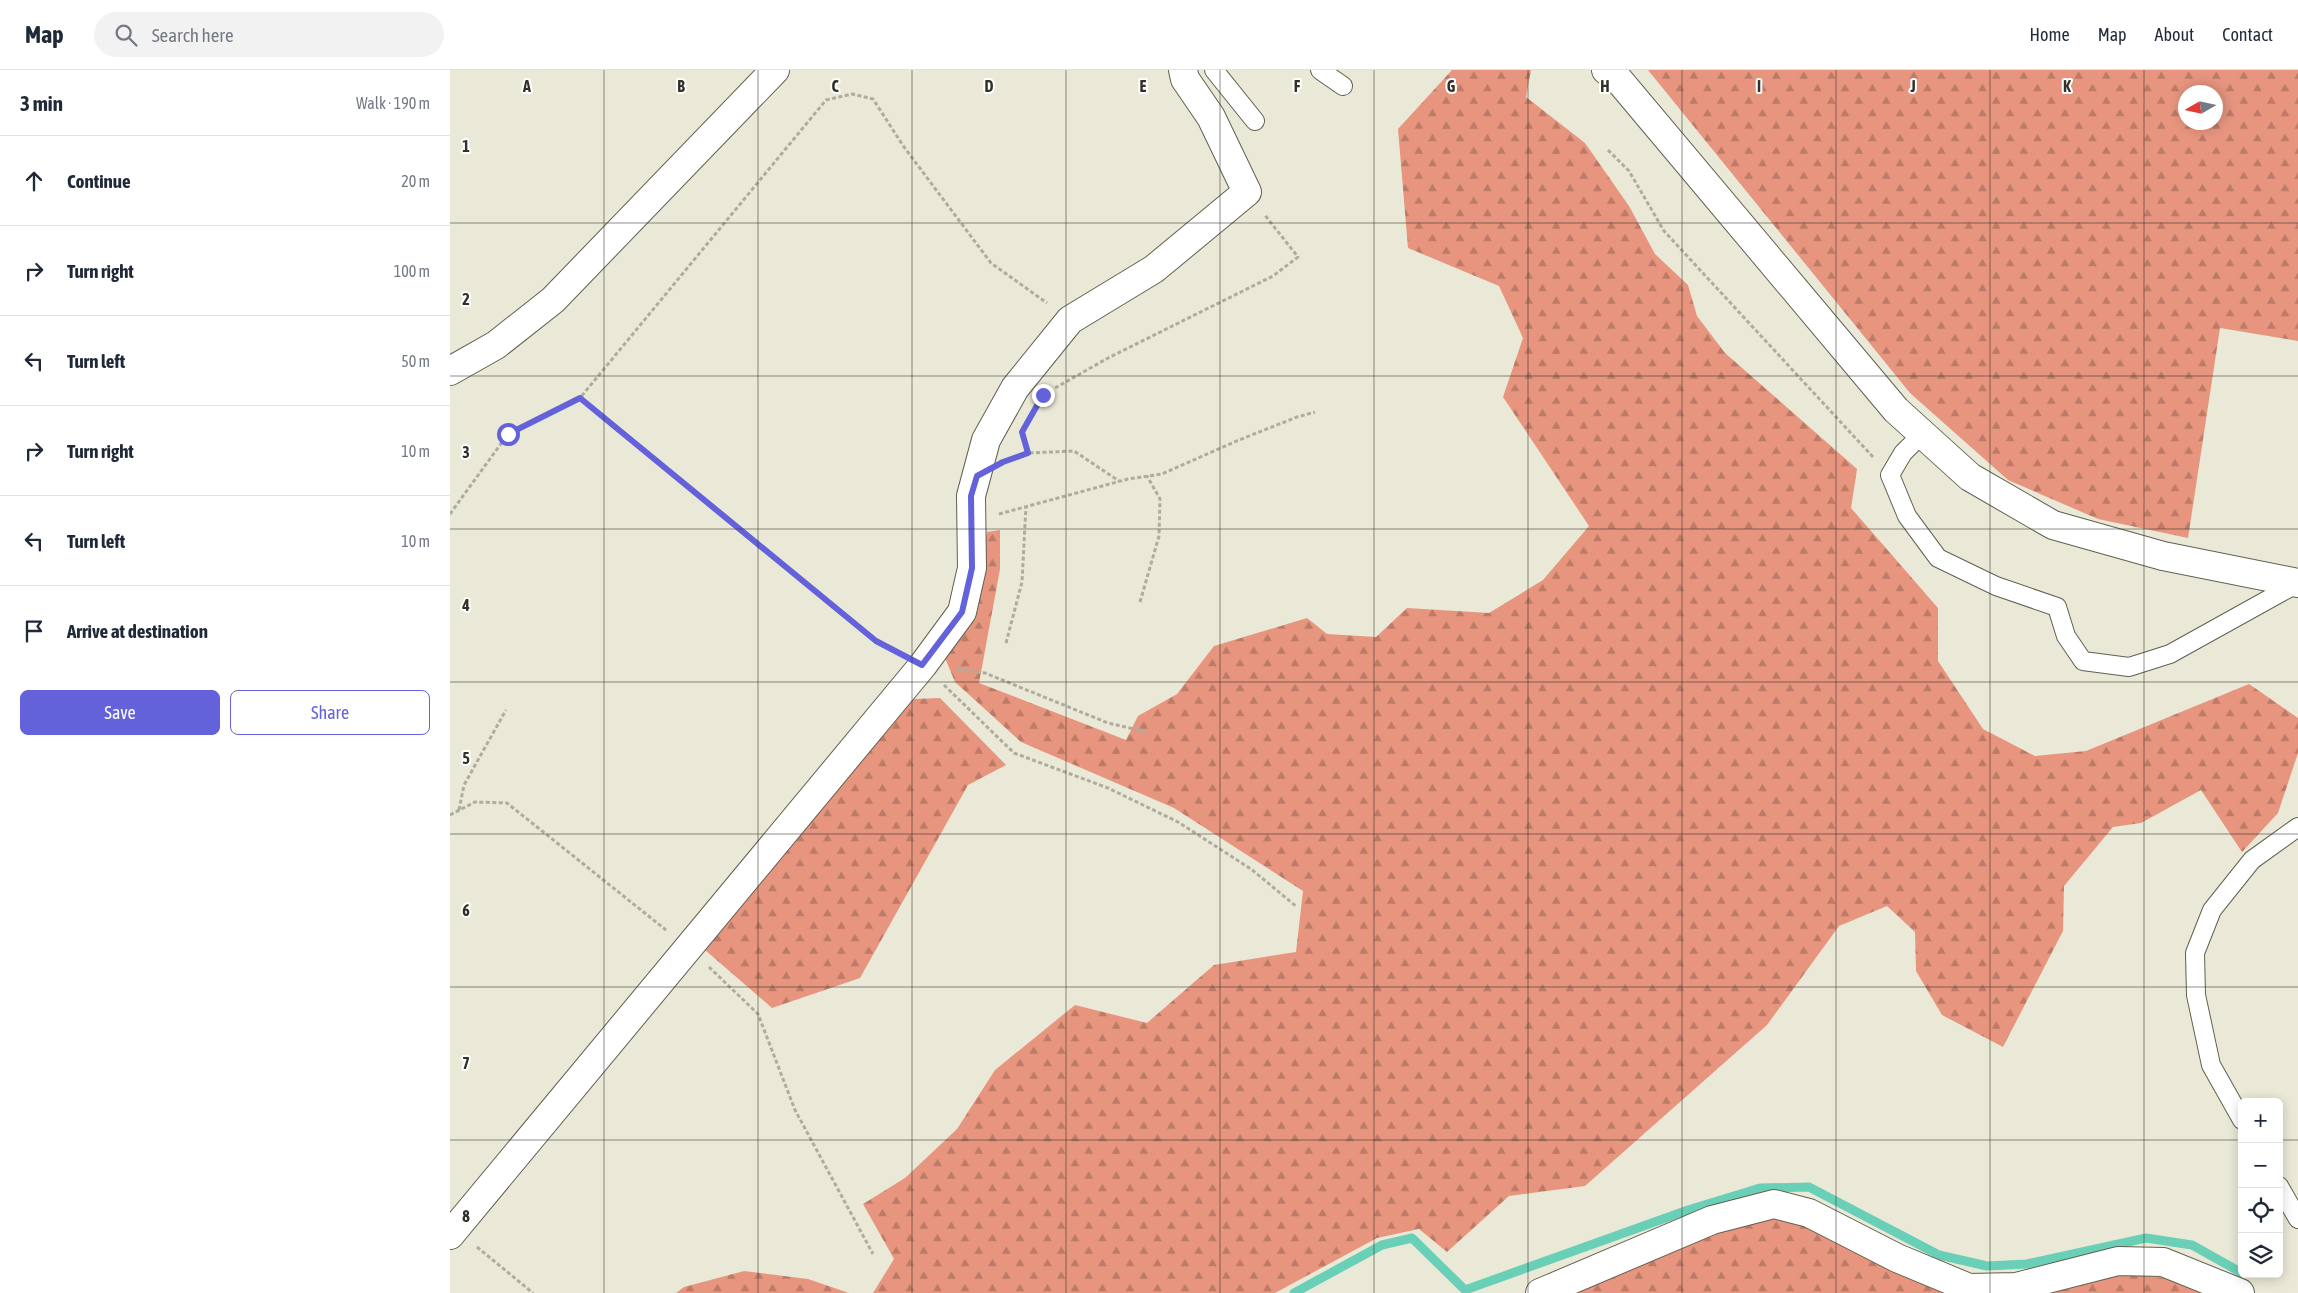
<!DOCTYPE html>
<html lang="en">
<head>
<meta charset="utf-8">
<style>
	body { margin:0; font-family:"Asap Condensed",sans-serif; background:#f2f2f3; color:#1f2937 }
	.controls { position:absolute; right:15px; bottom:15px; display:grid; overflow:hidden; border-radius:8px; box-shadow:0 2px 12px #0003 }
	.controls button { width:45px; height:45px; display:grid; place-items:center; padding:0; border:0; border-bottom:1px solid #e0e1e3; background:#fff; color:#1f2937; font:25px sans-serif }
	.compass { position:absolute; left:1728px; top:15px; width:45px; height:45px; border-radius:50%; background:#fff; box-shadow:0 2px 12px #0003; rotate:261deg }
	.stop { position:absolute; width:15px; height:15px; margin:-11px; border:4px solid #6362db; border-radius:50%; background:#fff }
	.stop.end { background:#6362db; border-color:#fff; box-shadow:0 1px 5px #0008 }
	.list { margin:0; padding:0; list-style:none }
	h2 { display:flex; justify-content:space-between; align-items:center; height:65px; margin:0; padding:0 20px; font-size:21px }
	h2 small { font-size:16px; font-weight:400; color:#747a83 }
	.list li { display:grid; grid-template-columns:32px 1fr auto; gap:15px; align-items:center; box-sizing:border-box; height:90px; padding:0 20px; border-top:1px solid #e0e1e3 }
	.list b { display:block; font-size:19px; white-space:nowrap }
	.list em { font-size:16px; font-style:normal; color:#747a83 }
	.actions { display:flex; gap:10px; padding:15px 20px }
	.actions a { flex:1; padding:11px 0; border:1px solid #6362db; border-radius:8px; text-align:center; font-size:18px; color:#6362db }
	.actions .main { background:#6362db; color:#fff }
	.icon { flex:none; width:28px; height:28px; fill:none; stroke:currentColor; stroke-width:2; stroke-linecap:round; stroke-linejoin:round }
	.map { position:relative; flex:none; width:1848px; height:1223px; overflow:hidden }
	header { display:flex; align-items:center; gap:30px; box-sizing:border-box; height:70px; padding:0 25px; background:#fff; border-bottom:1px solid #e0e1e3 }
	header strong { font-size:24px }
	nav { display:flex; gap:28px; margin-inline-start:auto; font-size:18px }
	.search { width:350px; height:45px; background:#f2f2f3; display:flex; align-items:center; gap:12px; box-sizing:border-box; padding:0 18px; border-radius:28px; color:#747a83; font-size:19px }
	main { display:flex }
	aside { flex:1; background:#fff }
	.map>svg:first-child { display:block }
	.forest { fill:url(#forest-firs); fill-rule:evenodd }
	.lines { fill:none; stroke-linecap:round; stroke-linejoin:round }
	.stream { stroke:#69d0b7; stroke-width:9 }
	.lane-casing { stroke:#616050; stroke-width:20 }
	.street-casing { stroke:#616050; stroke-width:30 }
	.secondary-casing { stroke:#616050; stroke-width:30 }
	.path { stroke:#adac9e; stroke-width:3; stroke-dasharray:4 2.5; stroke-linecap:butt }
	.lane { stroke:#fff; stroke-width:18 }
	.street { stroke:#fff; stroke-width:28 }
	.secondary { stroke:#fff; stroke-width:28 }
	.route { stroke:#6362db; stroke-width:6 }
	.grid { fill:none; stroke:#31312a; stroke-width:1; stroke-opacity:0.55 }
	.grid-label { font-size:16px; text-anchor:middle; font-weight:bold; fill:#31312a; stroke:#fff; stroke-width:4; stroke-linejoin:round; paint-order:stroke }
</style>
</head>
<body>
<header>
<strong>Map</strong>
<div class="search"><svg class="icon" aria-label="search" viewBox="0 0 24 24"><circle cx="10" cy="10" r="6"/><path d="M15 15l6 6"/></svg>Search here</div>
<nav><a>Home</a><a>Map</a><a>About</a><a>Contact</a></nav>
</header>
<main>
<aside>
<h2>3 min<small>Walk · 190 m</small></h2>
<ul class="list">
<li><svg class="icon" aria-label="ahead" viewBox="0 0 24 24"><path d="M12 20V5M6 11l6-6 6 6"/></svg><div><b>Continue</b></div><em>20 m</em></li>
<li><svg class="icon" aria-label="right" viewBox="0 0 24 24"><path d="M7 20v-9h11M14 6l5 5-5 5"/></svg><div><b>Turn right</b></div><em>100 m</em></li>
<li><svg class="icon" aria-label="left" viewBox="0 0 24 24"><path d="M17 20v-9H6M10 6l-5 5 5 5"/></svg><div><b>Turn left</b></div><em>50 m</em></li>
<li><svg class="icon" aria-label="right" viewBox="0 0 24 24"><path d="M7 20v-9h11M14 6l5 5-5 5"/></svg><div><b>Turn right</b></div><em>10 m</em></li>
<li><svg class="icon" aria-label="left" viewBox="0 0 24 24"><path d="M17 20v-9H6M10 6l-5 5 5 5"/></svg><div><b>Turn left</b></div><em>10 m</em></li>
<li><svg class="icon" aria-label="arrive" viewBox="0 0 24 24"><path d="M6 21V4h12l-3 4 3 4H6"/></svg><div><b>Arrive at destination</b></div></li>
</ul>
<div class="actions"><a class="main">Save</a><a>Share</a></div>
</aside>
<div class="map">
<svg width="1848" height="1223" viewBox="0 0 1848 1223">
	<defs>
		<pattern id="forest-firs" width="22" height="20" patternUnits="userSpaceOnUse" patternTransform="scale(1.25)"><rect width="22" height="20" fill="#e7957e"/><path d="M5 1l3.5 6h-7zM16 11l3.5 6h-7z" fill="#bc7a67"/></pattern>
	</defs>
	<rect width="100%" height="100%" fill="#eae9d7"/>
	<g class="forest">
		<path d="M 1002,0 L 1081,0 L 1076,27 L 1135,73 L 1179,136 L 1205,184 L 1238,215 L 1247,246 L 1275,283 L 1407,399 L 1401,438 L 1488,538 L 1488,591 L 1533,659 L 1585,686 L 1636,681 L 1799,614 L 1848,648 L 1848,683 L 1828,743 L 1792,782 L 1751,720 L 1691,753 L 1663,757 L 1614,816 L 1613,861 L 1553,977 L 1492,945 L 1466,901 L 1465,862 L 1437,836 L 1389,856 L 1317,955 L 1135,1116 L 1059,1126 L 997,1182 L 969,1159 L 927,1168 L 825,1223 L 423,1223 L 444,1189 L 413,1134 L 455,1108 L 507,1059 L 545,1000 L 625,935 L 697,953 L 764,895 L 846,882 L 853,821 L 724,738 L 571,672 L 505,612 L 495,588 L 522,546 L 537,462 L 550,460 L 550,499 L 529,613 L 676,670 L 688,646 L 727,624 L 764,576 L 857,548 L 877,564 L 926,567 L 957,538 L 1039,543 L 1093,510 L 1139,456 L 1053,327 L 1073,268 L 1049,216 L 958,178 L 948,59 Z"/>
		<path d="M 1198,0 L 1848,0 L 1848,271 L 1770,258 L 1738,468 L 1648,449 L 1558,410 L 1460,323 ZM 1766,22 L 1766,52 L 1736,52 L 1736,22 Z"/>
		<path d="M 490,628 L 556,695 L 518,715 L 410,908 L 322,938 L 255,880 L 462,629 Z"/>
		<path d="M 1322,1148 L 1348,1152 L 1500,1223 L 1123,1223 L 1270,1161 Z"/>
		<path d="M 294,1201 L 358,1209 L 399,1223 L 226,1223 L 234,1217 Z"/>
		<path d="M 1674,1202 L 1733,1211 L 1757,1223 L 1595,1223 L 1618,1219 Z"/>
	</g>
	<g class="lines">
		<path class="stream" d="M 844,1223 L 932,1175 L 962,1168 L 1015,1220 L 1238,1140 L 1310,1118 L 1359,1117 L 1489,1185 L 1537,1196 L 1577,1194 L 1696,1168 L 1742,1175 L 1792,1203"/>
		<defs>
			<g id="lane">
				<path d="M 764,0 L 805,51"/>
				<path d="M 870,0 L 893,16"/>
				<path d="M 1472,364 L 1453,383 L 1440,405 L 1457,446 L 1488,488 L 1546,516 L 1607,537 L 1616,566 L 1633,591 L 1679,597 L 1720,584 L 1848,513"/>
				<path d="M 1792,1050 L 1761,995 L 1746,925 L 1745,883 L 1762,840 L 1802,790 L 1848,757"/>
				<path d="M 1829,1116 L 1848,1149"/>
			</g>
			<g id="street">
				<path d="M 0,1165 L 473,595 L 512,542 L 522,498 L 521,426 L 536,370 L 565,318 L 620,250 L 704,199 L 797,122 L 761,47 L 735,9 L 733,0"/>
				<path d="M 1090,1223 L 1262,1150 L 1324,1134 L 1359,1143 L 1447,1188 L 1519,1218 L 1566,1217 L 1668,1191 L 1713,1192 L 1790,1223"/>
			</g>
			<g id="secondary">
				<path d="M 1156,0 L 1168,9 L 1446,340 L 1520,407 L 1603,455 L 1713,486 L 1848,513"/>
				<path d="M 0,301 L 46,275 L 103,230 L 325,0"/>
			</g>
		</defs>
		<use href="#lane" class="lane-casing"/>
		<use href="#street" class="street-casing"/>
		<use href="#secondary" class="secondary-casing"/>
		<g class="path">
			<path d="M 1158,80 L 1179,101 L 1214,161 L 1423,387"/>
			<path d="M 605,318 L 658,288 L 823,206 L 848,187 L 814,144"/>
			<path d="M 130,328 L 426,571 L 448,582"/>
			<path d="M 573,365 L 578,383"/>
			<path d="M 561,389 L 578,383 L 624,381 L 669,411"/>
			<path d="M 0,444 L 58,364 L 130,328 L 376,30 L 402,24 L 423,29 L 454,77 L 541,193 L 597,233"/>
			<path d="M 549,444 L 678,409 L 712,404 L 789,370 L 847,347 L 865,342"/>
			<path d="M 690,532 L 709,466 L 710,429 L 697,406"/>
			<path d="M 556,573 L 572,512 L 576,436"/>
			<path d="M 507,599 L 535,603 L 658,653 L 697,662"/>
			<path d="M 494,615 L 564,683 L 658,718 L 728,752 L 801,799 L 847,837"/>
			<path d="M 9,740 L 14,715 L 56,640"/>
			<path d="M 0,745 L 25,732 L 57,733 L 216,860"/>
			<path d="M 259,897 L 308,944 L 345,1040 L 423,1184"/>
			<path d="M 27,1177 L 83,1223"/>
		</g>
		<use href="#lane" class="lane"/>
		<use href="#street" class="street"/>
		<use href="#secondary" class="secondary"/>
	</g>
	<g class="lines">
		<path class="route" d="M 58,364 L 130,328 L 426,571 L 472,595 L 512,542 L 522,498 L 521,426 L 527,406 L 553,392 L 578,383 L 572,362 L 593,325"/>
	</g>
	<path class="grid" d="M 154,0 L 154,1223M 308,0 L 308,1223M 462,0 L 462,1223M 616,0 L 616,1223M 770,0 L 770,1223M 924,0 L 924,1223M 1078,0 L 1078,1223M 1232,0 L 1232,1223M 1386,0 L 1386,1223M 1540,0 L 1540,1223M 1694,0 L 1694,1223M 0,153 L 1848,153M 0,306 L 1848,306M 0,459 L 1848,459M 0,612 L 1848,612M 0,764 L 1848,764M 0,917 L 1848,917M 0,1070 L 1792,1070M 1829,1070 L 1848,1070"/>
	<g class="grid-label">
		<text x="77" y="22">A</text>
		<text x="231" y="22">B</text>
		<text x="385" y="22">C</text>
		<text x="539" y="22">D</text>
		<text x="693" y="22">E</text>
		<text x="847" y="22">F</text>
		<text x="1001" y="22">G</text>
		<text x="1155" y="22">H</text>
		<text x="1309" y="22">I</text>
		<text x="1463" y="22">J</text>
		<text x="1617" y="22">K</text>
		<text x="16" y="82">1</text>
		<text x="16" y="235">2</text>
		<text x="16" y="388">3</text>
		<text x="16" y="541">4</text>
		<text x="16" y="694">5</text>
		<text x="16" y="846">6</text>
		<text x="16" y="999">7</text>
		<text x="16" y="1152">8</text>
	</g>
</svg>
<div class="controls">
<button>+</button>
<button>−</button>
<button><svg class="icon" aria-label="locate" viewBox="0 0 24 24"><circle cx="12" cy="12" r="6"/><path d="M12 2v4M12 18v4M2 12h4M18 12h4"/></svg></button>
<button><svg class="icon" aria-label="layers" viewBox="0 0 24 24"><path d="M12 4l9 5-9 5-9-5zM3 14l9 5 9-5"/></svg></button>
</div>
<svg class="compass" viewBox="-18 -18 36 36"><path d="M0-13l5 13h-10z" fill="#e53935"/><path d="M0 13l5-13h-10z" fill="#747a83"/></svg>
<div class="stop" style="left:58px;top:364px"></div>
<div class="stop end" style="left:593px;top:325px"></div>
</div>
</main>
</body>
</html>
